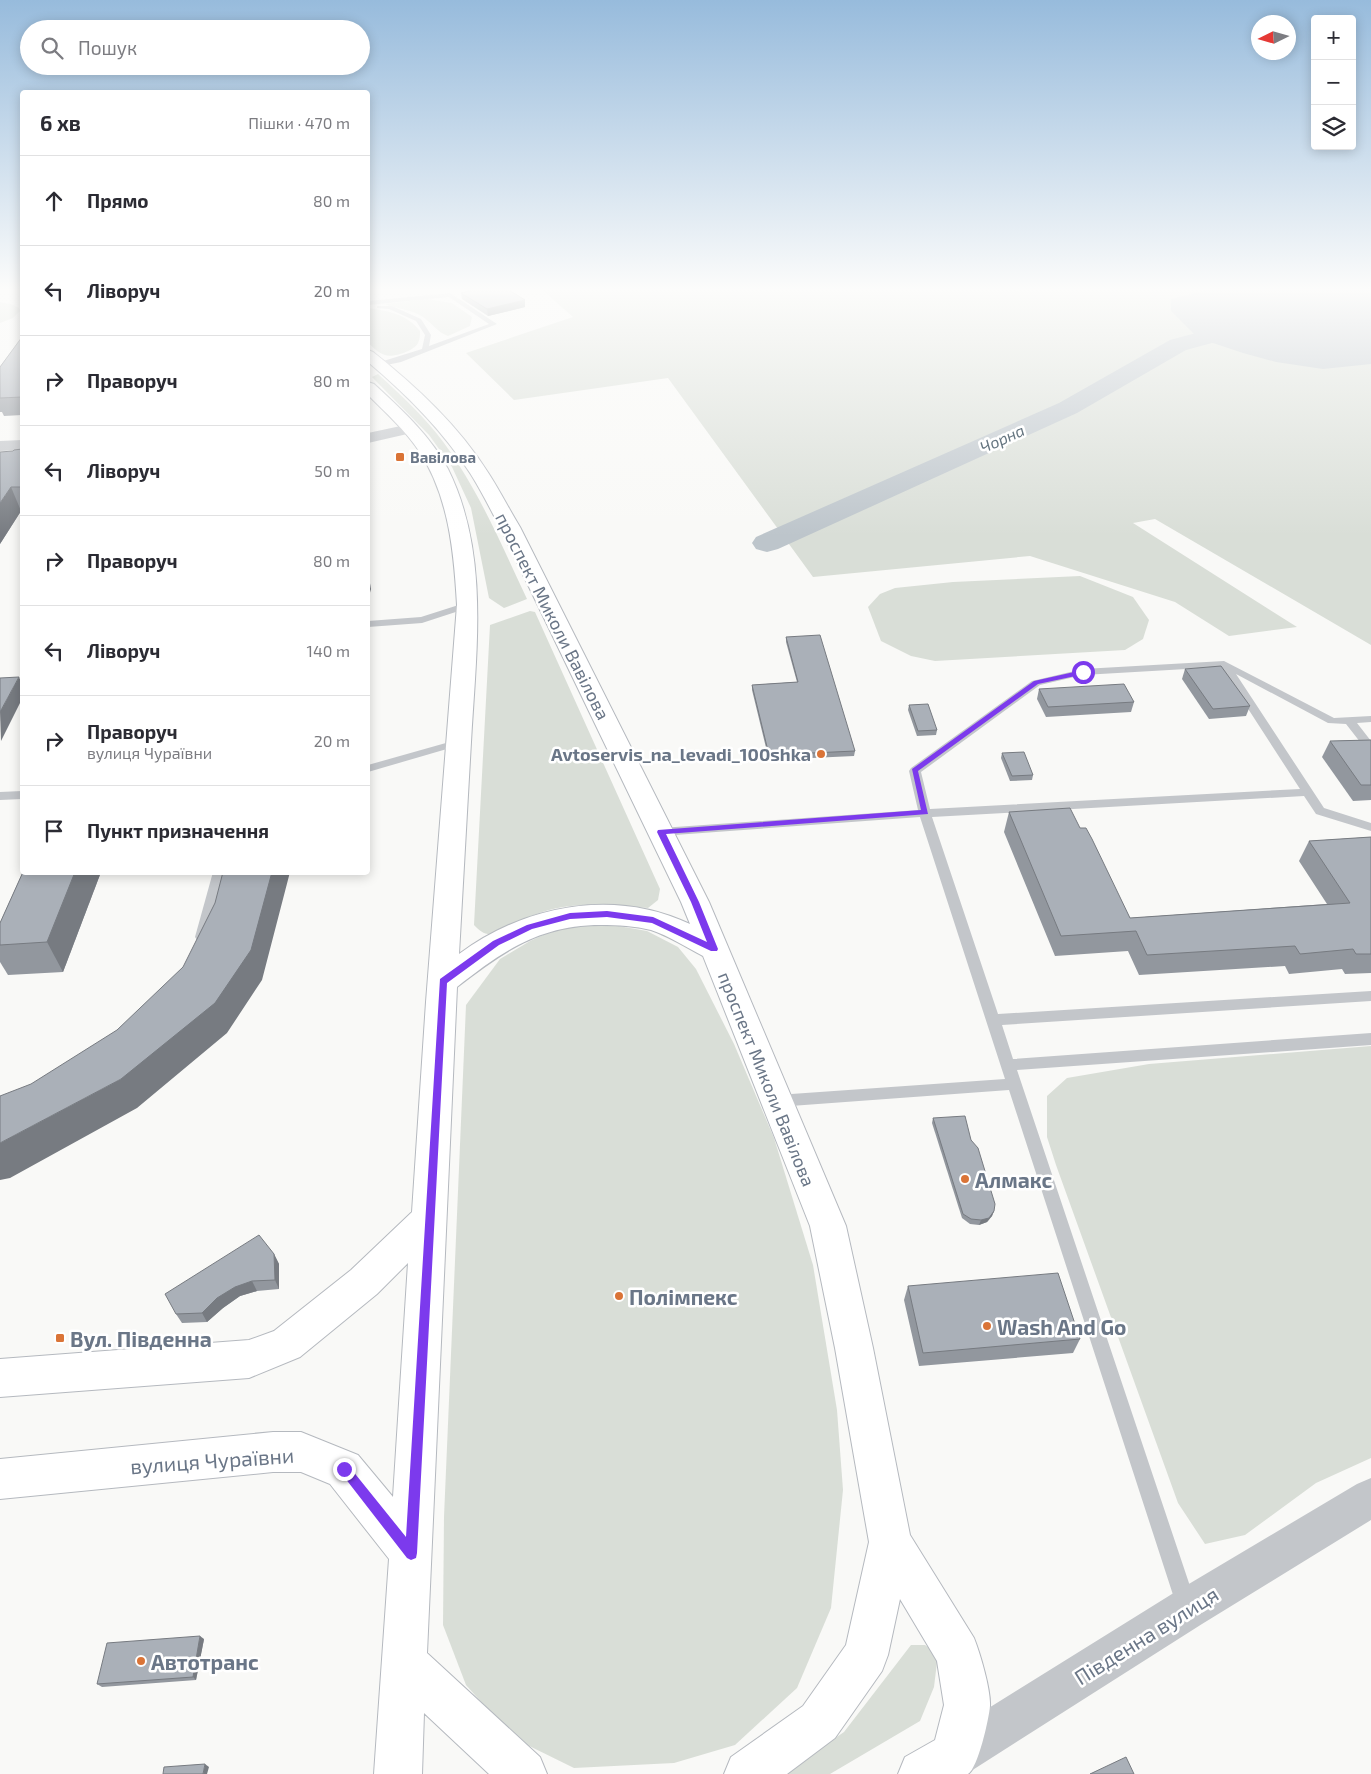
<!DOCTYPE html>
<html lang="uk">
<head>
<meta charset="utf-8">
<style>
	body { margin:0; font-family:"Exo 2",sans-serif; background:#f2f2f3; color:#2b2b33 }
	.controls { position:absolute; right:15px; top:15px; display:grid; overflow:hidden; border-radius:5px; box-shadow:0 2px 12px #0003 }
	.controls button { width:45px; height:45px; display:grid; place-items:center; padding:0; border:0; border-bottom:1px solid #e1e1e2; background:#fff; color:#2b2b33; font:25px sans-serif }
	.compass { position:absolute; left:1251px; top:15px; width:45px; height:45px; border-radius:50%; background:#fff; box-shadow:0 2px 12px #0003; rotate:265deg }
	.stop { position:absolute; width:15px; height:15px; margin:-11px; border:4px solid #7c3aed; border-radius:50%; background:#fff }
	.stop.end { background:#7c3aed; border-color:#fff; box-shadow:0 1px 5px #0008 }
	.list { margin:0; padding:0; list-style:none }
	h2 { display:flex; justify-content:space-between; align-items:center; height:65px; margin:0; padding:0 20px; font-size:21px }
	h2 small { font-size:16px; font-weight:400; color:#7c7c81 }
	.list li { display:grid; grid-template-columns:32px 1fr auto; gap:15px; align-items:center; box-sizing:border-box; height:90px; padding:0 20px; border-top:1px solid #e1e1e2 }
	.list b { display:block; font-size:19px; white-space:nowrap }
	.list p { margin:0; font-size:16px; white-space:nowrap; color:#7c7c81 }
	.list em { font-size:16px; font-style:normal; color:#7c7c81 }
	.icon { flex:none; width:28px; height:28px; fill:none; stroke:currentColor; stroke-width:2; stroke-linecap:round; stroke-linejoin:round }
	.map { position:relative; flex:none; width:1371px; height:1774px; overflow:hidden }
	.search { position:absolute; background:#fff; box-shadow:0 2px 12px #0003; left:20px; top:20px; width:350px; height:55px; display:flex; align-items:center; gap:12px; box-sizing:border-box; padding:0 18px; border-radius:28px; color:#7c7c81; font-size:19px }
	.panel { position:absolute; background:#fff; box-shadow:0 2px 12px #0003; left:20px; top:90px; width:350px; height:785px; border-radius:5px }
	.map>svg:first-child { display:block }
	.green { fill:#d9ded7 }
	.water { fill:#bdc5cb }
	.lines { fill:none; stroke-linecap:round; stroke-linejoin:round }
	.river { fill:#bdc5cb; fill-rule:evenodd }
	.secondary-casing { stroke:#b5b9bf; stroke-width:2 }
	.lane { fill:#c3c6ca; fill-rule:evenodd }
	.street { fill:#c3c6ca; fill-rule:evenodd }
	.secondary { fill:#fff; fill-rule:evenodd }
	.wall { fill:#92979e }
	.shaded-wall { fill:#777b81 }
	.building { fill:#aab0b8; stroke:#777b81 }
	.route { fill:#7c3aed }
	.poi-dot { fill:#da7437; stroke:#fff; stroke-width:2 }
	.labels { text-anchor:middle; dominant-baseline:central; stroke-width:5; stroke-linejoin:round; paint-order:stroke }
	.far-poi-label { font-size:15px; font-weight:bold; fill:#6a7687; stroke:#fff; text-anchor:start }
	.far-water-label { font-size:16px; font-style:italic; fill:#667681; stroke:#fff }
	.street-label { font-size:18px; fill:#6a7687; stroke:#fff }
	.poi-label { font-size:18px; font-weight:bold; fill:#6a7687; stroke:#fff; text-anchor:end }
	.near-poi-label { font-size:21px; font-weight:bold; fill:#6a7687; stroke:#fff; text-anchor:start }
	.near-street-label { font-size:21px; fill:#6a7687; stroke:#fff }
</style>
</head>
<body>
<div class="map">
<svg width="1371" height="1774" viewBox="0 0 1371 1774">
	<rect width="100%" height="100%" fill="#f9f9f7"/>
	<g class="green">
		<path d="M 539,287 L 1371,287 L 1371,645 L 1155,519 L 1133,523 L 1297,627 L 1229,636 L 1175,602 L 1030,556 L 813,577 L 668,378 L 514,400 L 466,353 L 573,317 Z"/>
		<path d="M 427,299 L 452,303 L 472,317 L 470,326 L 448,336 C 437,332 432,323 423,317 C 411,309 397,309 385,304 Z"/>
		<path d="M 0,302 L 11,304 L 19,308 L 20,311 L 13,318 L 0,323 Z"/>
		<path d="M 368,308 C 388,311 407,314 420,331 C 420,335 420,339 418,343 C 414,351 393,358 385,355 C 378,353 373,347 368,343 Z"/>
		<path d="M 378,374 C 401,395 426,418 444,443 C 479,491 502,546 527,599 L 504,608 L 489,598 L 471,508 L 452,467 L 429,435 L 372,377 Z"/>
		<path d="M 1080,576 L 1133,597 L 1149,620 L 1143,639 L 1125,650 L 935,661 L 911,656 L 881,641 L 868,607 L 880,594 L 895,588 L 953,582 Z"/>
		<path d="M 530,611 L 535,612 L 660,889 L 658,900 L 648,908 C 605,905 572,900 531,916 C 519,920 506,933 493,934 C 484,935 480,931 474,925 L 490,625 Z"/>
		<path d="M 607,924 L 647,931 L 678,947 L 696,969 L 734,1044 L 774,1138 L 813,1265 L 837,1410 L 843,1490 L 831,1608 L 797,1688 L 735,1745 L 674,1763 L 574,1768 L 513,1738 L 466,1685 L 443,1625 L 444,1517 L 466,1005 L 500,959 L 530,941 L 561,927 Z"/>
		<path d="M 1371,1046 L 1371,1458 L 1316,1483 L 1245,1535 L 1205,1544 L 1178,1503 L 1056,1165 L 1047,1137 L 1047,1096 L 1067,1078 L 1149,1064 Z"/>
		<path d="M 911,1645 L 925,1645 L 938,1654 L 934,1687 L 920,1721 L 830,1774 L 783,1774 L 844,1732 Z"/>
	</g>
	<path class="water" d="M 1203,287 L 1371,287 L 1371,364 L 1323,369 L 1276,362 L 1243,353 L 1198,338 L 1171,311 L 1171,299 L 1203,291 Z"/>
	<g class="lines">
		<path class="river" d="M 1330,287 L 1356,287 L 1353,292 L 1319,314 L 1186,350 L 1077,413 L 778,549 L 767,552 L 756,549 L 752,543 L 756,537 L 1059,403 L 1170,340 L 1303,304 Z"/>
		<defs>
			<path id="secondary" d="M 368,350 L 373,352 C 417,387 459,426 489,474 C 500,491 509,509 520,527 L 709,902 L 846,1226 L 873,1348 L 910,1535 L 974,1638 C 980,1653 991,1690 990,1706 C 989,1719 978,1768 968,1774 L 898,1774 L 905,1757 L 935,1740 L 944,1705 L 937,1661 L 900,1599 L 888,1655 L 882,1671 L 835,1738 L 787,1774 L 724,1774 L 731,1757 L 803,1706 L 846,1645 L 869,1542 L 835,1348 L 810,1226 L 703,956 C 686,947 669,936 651,930 C 635,926 618,925 601,925 C 540,925 503,951 457,987 L 427,1653 L 540,1757 L 547,1774 L 489,1774 L 424,1713 L 422,1774 L 374,1774 L 389,1559 L 330,1484 L 301,1472 L 273,1472 L 0,1499 L 0,1459 L 273,1432 L 301,1432 L 358,1455 L 393,1497 L 408,1263 L 377,1294 L 300,1357 L 249,1378 L 0,1397 L 0,1359 L 249,1340 L 274,1331 L 351,1270 L 412,1212 L 426,1002 L 457,605 C 454,553 449,496 419,451 C 405,430 386,413 368,395 L 368,382 L 374,384 C 401,409 430,435 448,469 C 490,554 476,651 471,742 C 467,812 463,883 459,954 C 525,905 614,888 690,924 L 681,902 L 500,527 C 490,509 481,490 470,473 C 443,431 406,394 368,362 Z"/>
		</defs>
		<use href="#secondary" class="secondary-casing"/>
		<g class="lane">
			<path d="M 450,293 L 497,324 L 401,362 L 377,367 L 377,363 L 422,349 L 425,335 L 416,321 L 389,309 L 377,308 L 377,306 L 392,306 L 421,319 L 431,335 L 429,346 L 489,324 L 449,297 L 368,305 L 368,301 Z"/>
			<path d="M 468,602 L 473,605 L 471,607 L 422,623 L 368,627 L 368,621 L 421,617 Z"/>
			<path d="M 1224,661 L 1334,718 L 1371,716 L 1371,722 L 1357,723 L 1371,741 L 1371,748 L 1364,747 L 1346,724 L 1328,723 L 1236,674 L 1324,808 L 1371,823 L 1371,831 L 1316,814 L 1304,796 L 932,817 L 998,1014 L 1371,991 L 1371,1001 L 1002,1025 L 1013,1059 L 1371,1033 L 1371,1045 L 1017,1070 L 1196,1604 L 1193,1611 L 1186,1614 L 1179,1611 L 1176,1604 L 1009,1090 L 777,1107 L 772,1105 L 770,1101 L 772,1097 L 777,1095 L 1005,1079 L 920,817 L 661,836 L 655,832 L 661,828 L 918,810 L 909,771 L 911,768 L 1032,681 L 1083,669 ZM 1221,667 L 1300,789 L 930,809 L 921,772 L 1040,685 L 1083,675 Z"/>
			<path d="M 460,739 L 464,740 L 466,742 L 464,744 L 368,772 L 368,765 Z"/>
			<path d="M 22,791 L 22,799 L 0,800 L 0,792 Z"/>
			<path d="M 213,872 L 225,872 L 209,937 L 207,940 L 197,940 L 195,937 Z"/>
		</g>
		<g class="street">
			<path d="M 410,424 L 416,426 L 418,429 L 416,432 L 368,443 L 368,433 Z"/>
			<path d="M 22,440 L 22,450 L 0,451 L 0,441 Z"/>
			<path d="M 1371,1478 L 1371,1520 L 1202,1624 L 971,1771 C 960,1774 950,1774 939,1771 L 933,1755 L 939,1739 L 1172,1594 L 1357,1484 Z"/>
		</g>
		<use href="#secondary" class="secondary"/>
	</g>
	<g class="wall">
		<path d="M 461,293 L 525,307 L 488,316 L 462,299 Z"/>
		<path d="M 22,337 L 22,415 L 4,416 L 2,412 L 0,412 L 0,367 Z"/>
		<path d="M 22,449 L 22,511 L 21,511 L 0,544 L 13,451 Z"/>
		<path d="M 786,637 L 855,751 L 854,756 L 769,760 L 752,690 L 752,685 L 797,682 L 786,642 Z"/>
		<path d="M 1185,669 L 1250,706 L 1246,716 L 1209,719 L 1182,679 Z"/>
		<path d="M 1039,689 L 1134,702 L 1131,712 L 1046,717 L 1037,699 Z"/>
		<path d="M 909,705 L 937,730 L 936,735 L 917,736 L 908,710 Z"/>
		<path d="M 1371,740 L 1371,800 L 1353,801 L 1322,757 L 1330,741 Z"/>
		<path d="M 1002,753 L 1033,775 L 1032,780 L 1010,781 L 1001,758 Z"/>
		<path d="M 1009,812 L 1080,828 L 1130,918 L 1327,904 L 1299,861 L 1309,841 L 1371,837 L 1371,973 L 1345,974 L 1342,969 L 1289,974 L 1285,966 L 1139,975 L 1128,951 L 1055,956 L 1004,832 Z"/>
		<path d="M 23,872 L 101,872 L 63,972 L 8,975 L 0,962 L 0,923 Z"/>
		<path d="M 933,1118 L 994,1211 L 992,1216 L 987,1222 L 979,1225 L 970,1224 L 962,1218 L 932,1123 Z"/>
		<path d="M 274,1254 L 279,1264 L 279,1289 L 257,1291 L 240,1296 L 223,1308 L 207,1322 L 182,1323 L 176,1314 Z"/>
		<path d="M 908,1286 L 1080,1339 L 1073,1353 L 919,1366 L 904,1300 Z"/>
		<path d="M 204,1639 L 196,1680 L 102,1687 L 97,1684 Z"/>
	</g>
	<g class="shaded-wall">
		<path d="M 525,300 L 525,307 L 488,316 L 487,309 Z"/>
		<path d="M 11,487 L 21,511 L 0,544 L 0,503 Z"/>
		<path d="M 368,572 L 371,589 L 368,600 Z"/>
		<path d="M 19,677 L 22,684 L 22,699 L 1,741 L 0,712 Z"/>
		<path d="M 75,872 L 101,872 L 63,972 L 47,942 Z"/>
		<path d="M 272,872 L 290,872 L 262,980 L 227,1033 L 137,1108 L 10,1178 L 0,1180 L 0,1143 L 121,1079 Z"/>
		<path d="M 994,1211 L 992,1216 L 987,1222 L 979,1225 L 981,1220 Z"/>
		<path d="M 274,1254 L 279,1264 L 279,1289 L 275,1280 Z"/>
		<path d="M 252,1281 L 257,1291 L 240,1296 L 223,1308 L 207,1322 L 202,1313 L 217,1298 L 235,1287 Z"/>
		<path d="M 200,1636 L 204,1639 L 196,1680 L 193,1677 Z"/>
		<path d="M 205,1764 L 209,1767 L 207,1774 L 203,1774 Z"/>
	</g>
	<g class="building">
		<path d="M 484,287 L 504,287 L 525,300 L 487,309 L 461,293 Z"/>
		<path d="M 22,337 L 22,397 L 0,398 L 0,367 Z"/>
		<path d="M 22,449 L 22,487 L 11,487 L 0,503 L 0,452 L 13,451 L 14,450 Z"/>
		<path d="M 820,635 L 855,751 L 769,755 L 752,685 L 798,682 L 786,637 Z"/>
		<path d="M 1221,666 L 1250,706 L 1213,709 L 1185,669 Z"/>
		<path d="M 19,677 L 0,712 L 0,678 Z"/>
		<path d="M 1124,684 L 1134,702 L 1048,707 L 1039,689 Z"/>
		<path d="M 928,704 L 937,730 L 918,731 L 909,705 Z"/>
		<path d="M 1371,740 L 1371,785 L 1361,785 L 1330,741 Z"/>
		<path d="M 1024,752 L 1033,775 L 1012,776 L 1002,753 Z"/>
		<path d="M 1070,808 L 1080,828 L 1086,828 L 1092,839 L 1130,918 L 1350,903 L 1309,841 L 1371,837 L 1371,954 L 1356,954 L 1353,949 L 1300,954 L 1295,946 L 1147,955 L 1136,931 L 1061,936 L 1009,812 Z"/>
		<path d="M 23,872 L 75,872 L 47,942 L 0,945 L 0,923 Z"/>
		<path d="M 223,872 L 272,872 L 251,950 L 215,1003 L 121,1079 L 0,1143 L 0,1096 L 31,1084 L 117,1030 L 183,967 L 215,903 Z"/>
		<path d="M 965,1116 L 971,1140 L 978,1148 L 995,1204 L 994,1211 L 989,1218 L 981,1220 L 971,1219 L 963,1214 L 933,1118 Z"/>
		<path d="M 259,1235 L 274,1254 L 275,1280 L 252,1281 L 235,1287 L 217,1298 L 202,1313 L 176,1314 L 165,1294 Z"/>
		<path d="M 1058,1273 L 1080,1339 L 923,1353 L 908,1286 Z"/>
		<path d="M 200,1636 L 193,1677 L 97,1684 L 107,1643 Z"/>
		<path d="M 1126,1757 L 1134,1774 L 1090,1774 Z"/>
		<path d="M 205,1764 L 203,1774 L 163,1774 L 164,1767 Z"/>
	</g>
	<linearGradient id="sky" x2="0" y2="1"><stop stop-color="#97bbdc"/><stop offset="0.54" stop-color="#fcfcfb"/><stop offset="1" stop-color="#fcfcfb" stop-opacity="0"/></linearGradient>
	<rect width="1371" height="536" fill="url(#sky)"/>
	<path class="route" d="M 1083,670 L 1086,672 L 1085,674 L 1038,684 L 918,771 L 928,814 L 666,834 L 699,902 L 718,949 L 717,951 L 711,951 L 652,923 L 607,917 L 570,919 L 532,929 L 499,945 L 447,983 L 417,1553 L 416,1558 L 411,1560 L 407,1558 L 338,1469 L 340,1465 L 344,1463 L 348,1465 L 406,1537 L 440,979 L 493,941 L 527,925 L 570,913 L 607,911 L 653,917 L 707,942 L 691,902 L 657,832 L 658,830 L 921,810 L 912,769 L 1034,681 Z"/>
	<g class="poi-dot">
		<rect x="395" y="452" width="10" height="10" rx="2.5"/>
		<circle cx="821" cy="754" r="5"/>
		<circle cx="965" cy="1179" r="5"/>
		<circle cx="619" cy="1296" r="5"/>
		<circle cx="987" cy="1326" r="5"/>
		<rect x="55" y="1333" width="10" height="10" rx="2.5"/>
		<circle cx="141" cy="1661" r="5"/>
	</g>
	<g class="labels">
		<g class="far-poi-label">
			<text x="410" y="457">Вавілова</text>
		</g>
		<g class="far-water-label">
			<text transform="translate(1002 438) rotate(-24)">Чорна</text>
		</g>
		<g class="street-label">
			<text transform="translate(553 616) rotate(63)">проспект Миколи Вавілова</text>
			<text transform="translate(767 1079) rotate(68)">проспект Миколи Вавілова</text>
		</g>
		<g class="poi-label">
			<text x="811" y="754">Avtoservis_na_levadi_100shka</text>
		</g>
		<g class="near-poi-label">
			<text x="975" y="1179">Алмакс</text>
			<text x="629" y="1296">Полімпекс</text>
			<text x="997" y="1326">Wash And Go</text>
			<text x="70" y="1338">Вул. Південна</text>
			<text x="151" y="1661">Автотранс</text>
		</g>
		<g class="near-street-label">
			<text transform="translate(212 1460) rotate(-4)">вулиця Чураївни</text>
			<text transform="translate(1146 1635) rotate(-32)">Південна вулиця</text>
		</g>
	</g>
</svg>
<div class="controls">
<button>+</button>
<button>−</button>
<button><svg class="icon" aria-label="layers" viewBox="0 0 24 24"><path d="M12 4l9 5-9 5-9-5zM3 14l9 5 9-5"/></svg></button>
</div>
<svg class="compass" viewBox="-18 -18 36 36"><path d="M0-13l5 13h-10z" fill="#e53935"/><path d="M0 13l5-13h-10z" fill="#7c7c81"/></svg>
<div class="stop" style="left:1083px;top:672px"></div>
<div class="stop end" style="left:344px;top:1469px"></div>
<div class="search"><svg class="icon" aria-label="search" viewBox="0 0 24 24"><circle cx="10" cy="10" r="6"/><path d="M15 15l6 6"/></svg>Пошук</div>
<section class="panel">
<h2>6 хв<small>Пішки · 470 m</small></h2>
<ul class="list">
<li><svg class="icon" aria-label="ahead" viewBox="0 0 24 24"><path d="M12 20V5M6 11l6-6 6 6"/></svg><div><b>Прямо</b></div><em>80 m</em></li>
<li><svg class="icon" aria-label="left" viewBox="0 0 24 24"><path d="M17 20v-9H6M10 6l-5 5 5 5"/></svg><div><b>Ліворуч</b></div><em>20 m</em></li>
<li><svg class="icon" aria-label="right" viewBox="0 0 24 24"><path d="M7 20v-9h11M14 6l5 5-5 5"/></svg><div><b>Праворуч</b></div><em>80 m</em></li>
<li><svg class="icon" aria-label="left" viewBox="0 0 24 24"><path d="M17 20v-9H6M10 6l-5 5 5 5"/></svg><div><b>Ліворуч</b></div><em>50 m</em></li>
<li><svg class="icon" aria-label="right" viewBox="0 0 24 24"><path d="M7 20v-9h11M14 6l5 5-5 5"/></svg><div><b>Праворуч</b></div><em>80 m</em></li>
<li><svg class="icon" aria-label="left" viewBox="0 0 24 24"><path d="M17 20v-9H6M10 6l-5 5 5 5"/></svg><div><b>Ліворуч</b></div><em>140 m</em></li>
<li><svg class="icon" aria-label="right" viewBox="0 0 24 24"><path d="M7 20v-9h11M14 6l5 5-5 5"/></svg><div><b>Праворуч</b><p>вулиця Чураївни</p></div><em>20 m</em></li>
<li><svg class="icon" aria-label="arrive" viewBox="0 0 24 24"><path d="M6 21V4h12l-3 4 3 4H6"/></svg><div><b>Пункт призначення</b></div></li>
</ul>
</section>
</div>
</body>
</html>
